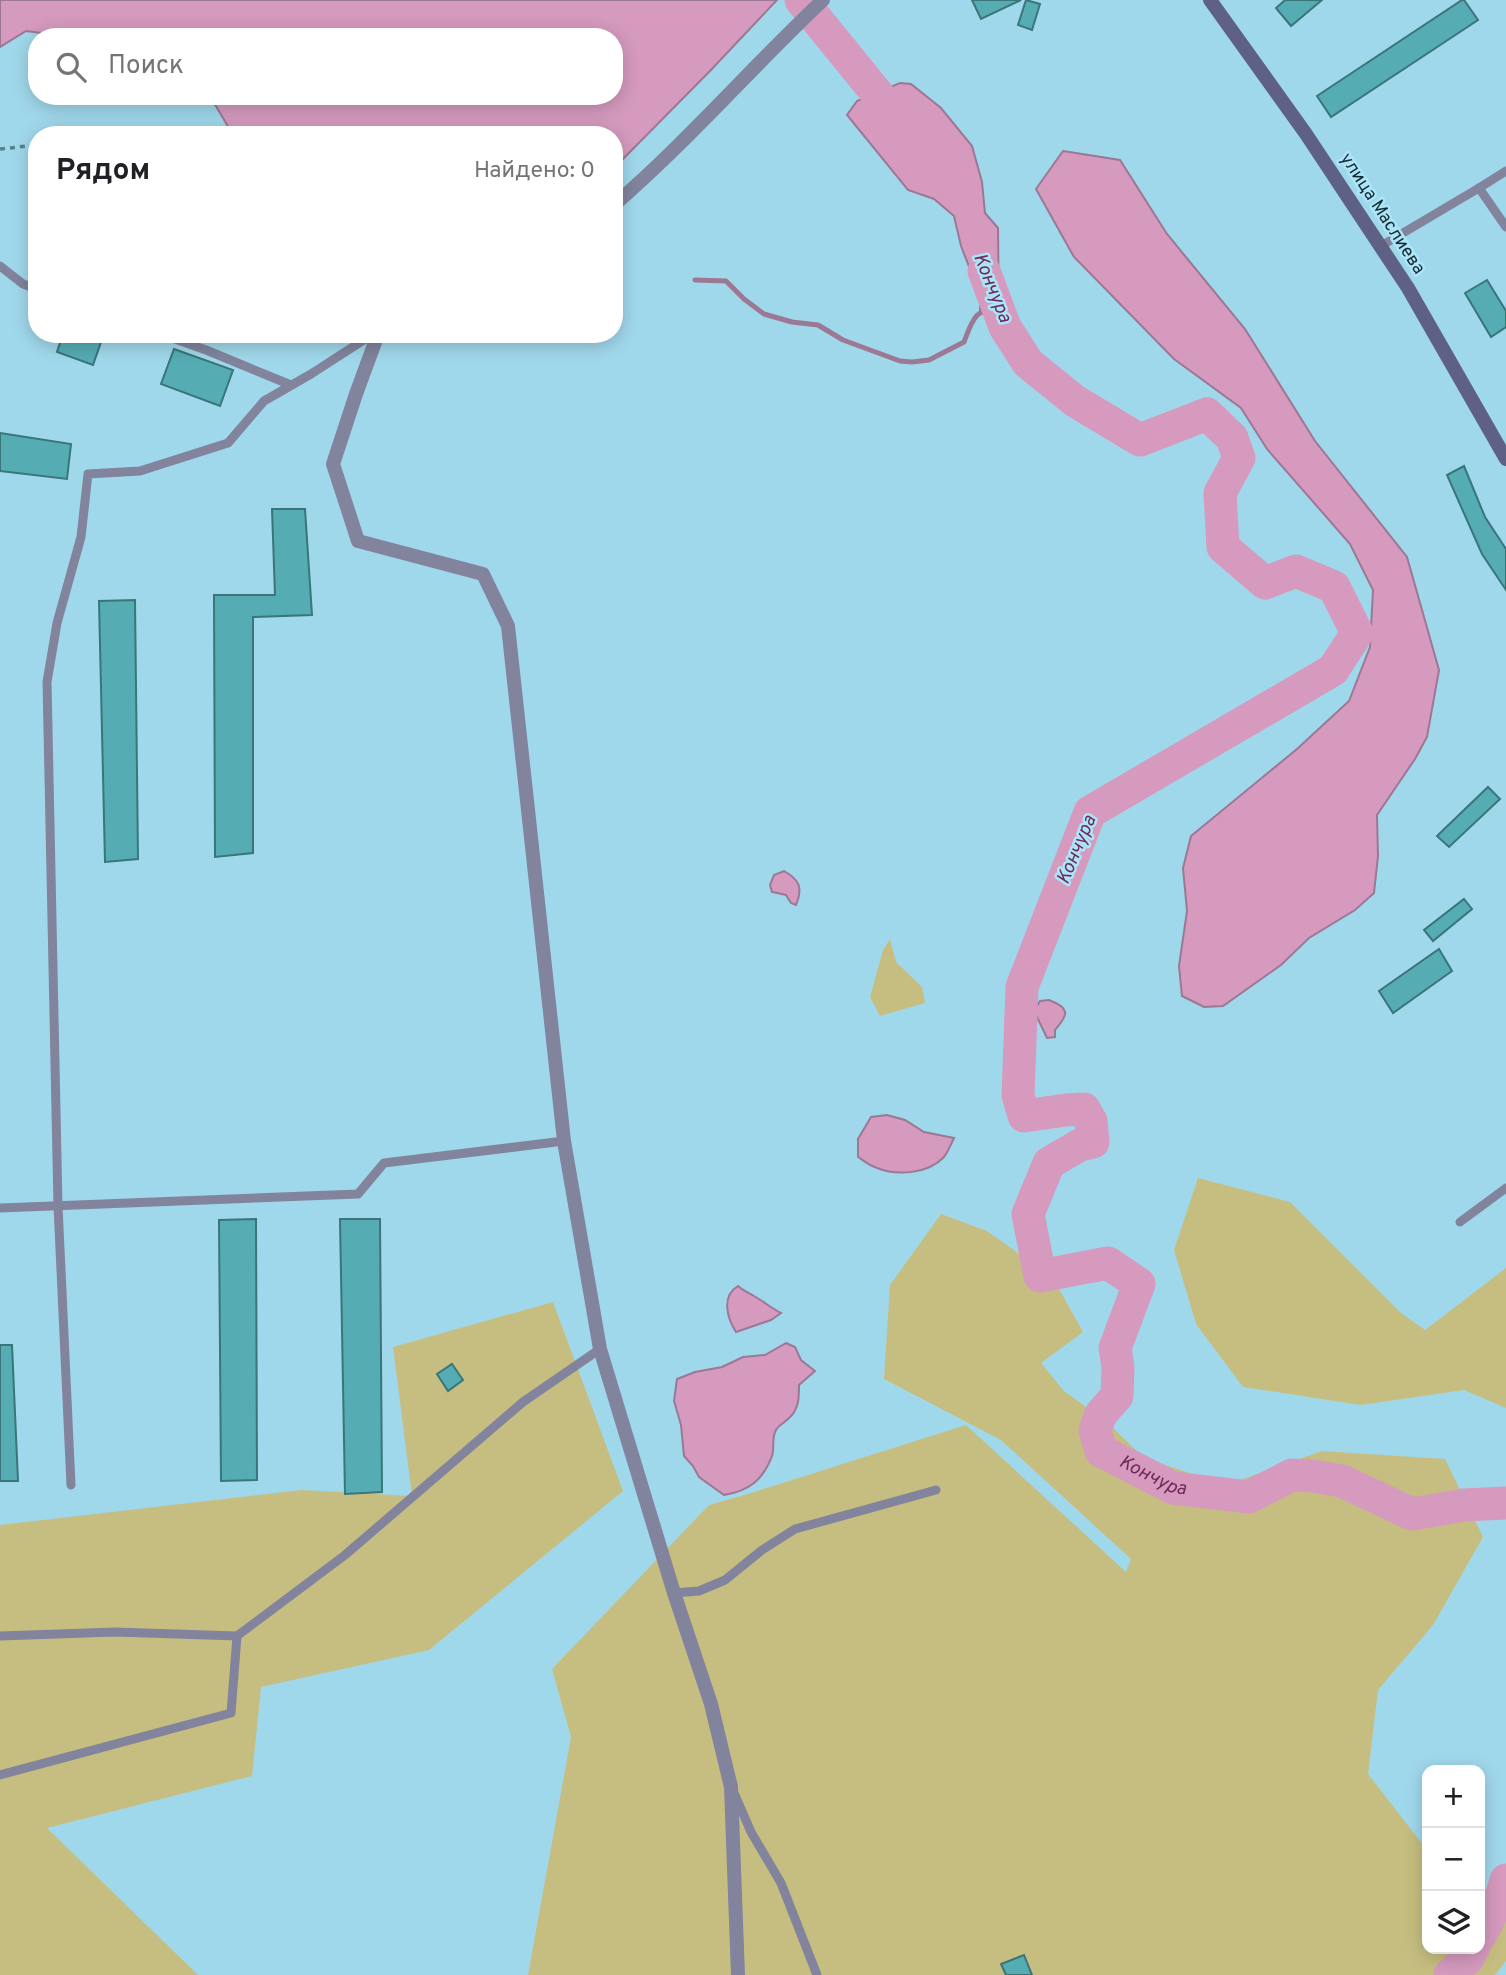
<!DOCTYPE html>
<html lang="ru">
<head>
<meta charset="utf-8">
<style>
	body { margin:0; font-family:Overpass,sans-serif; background:#f2f2f2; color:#202124 }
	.controls { position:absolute; right:21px; bottom:21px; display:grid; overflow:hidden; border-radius:14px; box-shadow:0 4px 18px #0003 }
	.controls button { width:63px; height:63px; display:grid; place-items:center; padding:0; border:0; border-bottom:2px solid #e0e0e0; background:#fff; color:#202124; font:35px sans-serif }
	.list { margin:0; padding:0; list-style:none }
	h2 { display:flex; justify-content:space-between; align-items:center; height:91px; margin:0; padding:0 28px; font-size:30px }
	h2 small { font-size:23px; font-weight:400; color:#757577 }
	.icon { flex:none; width:38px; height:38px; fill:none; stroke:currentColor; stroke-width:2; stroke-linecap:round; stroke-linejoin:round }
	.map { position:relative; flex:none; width:1506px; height:1975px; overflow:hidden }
	.search { position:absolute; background:#fff; box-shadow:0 4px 18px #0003; left:28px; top:28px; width:595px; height:77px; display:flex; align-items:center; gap:18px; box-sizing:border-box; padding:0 24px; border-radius:28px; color:#757577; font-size:26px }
	.panel { position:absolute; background:#fff; box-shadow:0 4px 18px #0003; left:28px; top:126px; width:595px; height:217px; border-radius:28px }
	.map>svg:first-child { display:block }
	.green { fill:#c6be80 }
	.water { fill:#d59abe; stroke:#9b7894; stroke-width:2 }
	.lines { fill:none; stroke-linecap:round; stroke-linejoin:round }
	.stream { stroke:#9b7894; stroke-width:5 }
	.river { stroke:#d59abe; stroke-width:33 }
	.building { fill:#55adb3; stroke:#397579; stroke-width:2 }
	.path { stroke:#587f8c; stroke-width:3.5; stroke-dasharray:5 5; stroke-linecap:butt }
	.lane { stroke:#82849d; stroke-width:9 }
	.street { stroke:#82849d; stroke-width:14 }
	.secondary { stroke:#5e6084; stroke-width:14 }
	.labels { text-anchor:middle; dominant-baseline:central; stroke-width:5; stroke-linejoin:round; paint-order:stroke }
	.street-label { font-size:18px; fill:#142a31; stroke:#ade5f8 }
	.water-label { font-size:19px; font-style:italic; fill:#6e2959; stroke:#ade5f8 }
</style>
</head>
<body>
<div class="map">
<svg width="1506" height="1975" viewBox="0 0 1506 1975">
	<rect width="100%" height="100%" fill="#a0d8eb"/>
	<g class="green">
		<path d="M 890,939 L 896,962 L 922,987 L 925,1003 L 880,1016 L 870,997 L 883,950 Z"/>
		<path d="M 1198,1178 L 1290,1202 L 1401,1313 L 1425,1330 L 1506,1268 L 1506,1408 L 1464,1390 L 1361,1405 L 1243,1387 L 1196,1324 L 1174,1250 Z"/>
		<path d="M 941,1214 L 987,1231 L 1053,1278 L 1083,1332 L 1041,1363 L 1064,1391 L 1107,1422 L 1144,1458 L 1226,1485 L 1322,1451 L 1445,1459 L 1483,1537 L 1433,1625 L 1378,1690 L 1368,1774 L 1427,1850 L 1427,1949 L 1480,1949 L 1480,1899 L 1506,1908 L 1506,1961 L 1495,1975 L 528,1975 L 571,1737 L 552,1669 L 709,1505 L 751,1493 L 966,1425 L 1126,1572 L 1131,1559 L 1001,1440 L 884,1379 L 890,1285 Z"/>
		<path d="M 553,1302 L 623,1491 L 429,1650 L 261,1687 L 252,1776 L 47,1828 L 198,1975 L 0,1975 L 0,1525 L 302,1490 L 412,1496 L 393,1347 Z"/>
	</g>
	<g class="water">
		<path d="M 0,0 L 777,0 L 709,72 L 614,168 L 614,135 L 233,135 L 210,96 L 614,96 L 614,37 L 50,37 L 49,34 L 26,31 L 0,47 Z"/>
		<path d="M 900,83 L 911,84 L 941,108 L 972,146 L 982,182 L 985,213 L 998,228 L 999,314 L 980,312 L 980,295 L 961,246 L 954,216 L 934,199 L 908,190 L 847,115 L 857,101 Z"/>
		<path d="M 1063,151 L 1120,160 L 1167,234 L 1245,329 L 1315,441 L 1407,557 L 1439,670 L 1427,737 L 1415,759 L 1377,815 L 1378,856 L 1374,893 L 1355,910 L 1309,938 L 1281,965 L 1223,1006 L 1204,1007 L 1182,996 L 1179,966 L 1187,911 L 1183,868 L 1191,836 L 1297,749 L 1349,701 L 1370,647 L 1373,590 L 1350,544 L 1267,449 L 1241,408 L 1174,359 L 1074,257 L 1036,189 Z"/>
		<path d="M 784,871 C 800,880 803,888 796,905 L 791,903 L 786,895 L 772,892 L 770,885 L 774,875 Z"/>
		<path d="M 1049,1000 C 1070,1008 1069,1014 1055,1030 L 1055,1037 L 1047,1038 L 1034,1011 L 1040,1001 Z"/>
		<path d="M 887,1115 L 905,1120 L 924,1132 L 954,1138 C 951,1144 948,1152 944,1157 C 928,1174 897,1176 877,1168 C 870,1166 864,1161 858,1157 L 858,1139 L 871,1117 Z"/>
		<path d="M 738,1286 C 743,1291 748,1292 754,1296 C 763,1301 771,1308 781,1313 L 771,1320 L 736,1332 C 727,1318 721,1296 738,1286 Z"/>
		<path d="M 786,1343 L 795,1347 L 801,1360 L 815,1371 L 799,1385 C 799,1398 799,1410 788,1419 C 784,1423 779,1425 776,1430 C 771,1439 775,1447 772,1456 C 763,1480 749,1491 724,1495 L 699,1477 L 693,1466 L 684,1456 L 681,1425 L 674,1401 L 677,1379 L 695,1372 L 722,1367 L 743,1357 L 765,1355 Z"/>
	</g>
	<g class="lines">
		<path class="stream" d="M 695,280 L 726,281 L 744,299 L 764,314 L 792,322 L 818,325 L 843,340 L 900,361 L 912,362 L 929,360 L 964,342 C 971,324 976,303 999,314"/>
		<g class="river">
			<path d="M 801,0 L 905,128"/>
			<path id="s1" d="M 984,271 L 1005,327 L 1028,363 L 1075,401 L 1140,440 L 1207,414 L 1232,438 L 1239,458 L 1220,493 L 1223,547 L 1265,583 L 1296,571 L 1334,587 L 1357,633 L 1333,670 L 1090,812 L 1022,987 L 1018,1095 L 1024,1116 L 1066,1110 L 1084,1109 L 1091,1121 L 1093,1142 L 1080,1145 L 1049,1163 L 1028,1214 L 1040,1276 L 1108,1263 L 1139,1284 L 1115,1348 L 1118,1367 L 1117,1396 L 1101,1414 L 1095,1430 L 1101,1451 L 1173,1488 L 1249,1497 L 1292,1475 L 1313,1476 L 1342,1481 L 1412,1514 L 1464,1505 L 1506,1503"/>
			<path d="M 1480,1936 L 1502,1894 L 1506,1880"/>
			<path d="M 1450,1975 L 1468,1958 L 1473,1949"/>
		</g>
	</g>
	<g class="building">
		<path d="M 972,0 L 1021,0 L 981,19 Z"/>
		<path d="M 1026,0 L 1040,4 L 1032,30 L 1018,25 Z"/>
		<path d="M 1285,0 L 1322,0 L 1291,26 L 1276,8 Z"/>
		<path d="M 1462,0 L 1464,0 L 1478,20 L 1331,117 L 1317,96 Z"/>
		<path d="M 1487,280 L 1506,311 L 1506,327 L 1491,337 L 1465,293 Z"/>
		<path d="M 63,334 L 80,334 L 101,342 L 93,365 L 57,352 Z"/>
		<path d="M 174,349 L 233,370 L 220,406 L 161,384 Z"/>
		<path d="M 0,433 L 71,444 L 67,479 L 0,471 Z"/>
		<path d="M 1464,466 L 1485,517 L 1506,549 L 1506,590 L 1482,554 L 1447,475 Z"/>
		<path d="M 272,509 L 305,509 L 312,615 L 253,617 L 253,853 L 215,857 L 214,595 L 275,595 Z"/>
		<path d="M 135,600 L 138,859 L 105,862 L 99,601 Z"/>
		<path d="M 1488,787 L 1500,799 L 1449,847 L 1437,836 Z"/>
		<path d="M 1464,899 L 1472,909 L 1433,941 L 1424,930 Z"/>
		<path d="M 1439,949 L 1452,971 L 1393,1013 L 1379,991 Z"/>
		<path d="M 256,1219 L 257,1480 L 221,1481 L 219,1220 Z"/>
		<path d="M 340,1219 L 380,1219 L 382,1492 L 345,1494 Z"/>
		<path d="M 0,1345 L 12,1345 L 18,1481 L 0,1481 Z"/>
		<path d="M 452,1364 L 463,1380 L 448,1391 L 437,1374 Z"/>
		<path d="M 1024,1955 L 1032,1975 L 1006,1975 L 1001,1964 Z"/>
	</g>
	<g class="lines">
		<path class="path" d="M 0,149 L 37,145"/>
		<g class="lane">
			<path d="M 1479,188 L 1506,171"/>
			<path d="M 1381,246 L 1479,188 L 1506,227"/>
			<path d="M 0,266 L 23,284 L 37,289"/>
			<path d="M 161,334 L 206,350 L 291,385"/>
			<path d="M 0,1208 L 358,1194 L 384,1163 L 564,1141"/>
			<path d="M 1460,1222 L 1506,1188"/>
			<path d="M 71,1485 L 58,1206 L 47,682 L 57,623 L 81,537 L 88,474 L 140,471 L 228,443 L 264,401 L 311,374 L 373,334"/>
			<path d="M 674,1593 L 699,1591 L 725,1580 L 762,1550 L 795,1529 L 936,1490"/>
			<path d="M 0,1636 L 115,1632 L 237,1636 L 345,1555 L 523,1402 L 600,1349"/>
			<path d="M 0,1775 L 231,1713 L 237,1636"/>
			<path d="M 735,1795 L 751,1832 L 781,1883 L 817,1975"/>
		</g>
		<g class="street">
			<path d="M 614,205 C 688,141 752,67 823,0"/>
			<path d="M 378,334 L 356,394 L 333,464 L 358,541 L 483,574 L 508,626 L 564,1141 L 600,1349 L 674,1593 L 711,1704 L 731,1787 L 738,1975"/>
		</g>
		<path class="secondary" d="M 1210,0 L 1306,134 L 1408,288 L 1506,459"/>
	</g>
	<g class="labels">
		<g class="street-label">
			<text transform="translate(1382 214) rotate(57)">улица Маслиева</text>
		</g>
		<g class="water-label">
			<text transform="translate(992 288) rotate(68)">Кончура</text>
			<text transform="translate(1077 850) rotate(-67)">Кончура</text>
			<text stroke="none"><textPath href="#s1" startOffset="1892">Кончура</textPath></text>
		</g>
	</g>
</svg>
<div class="controls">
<button>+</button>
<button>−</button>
<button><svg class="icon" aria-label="layers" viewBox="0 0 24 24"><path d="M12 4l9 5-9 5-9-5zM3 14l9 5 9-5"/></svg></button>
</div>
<div class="search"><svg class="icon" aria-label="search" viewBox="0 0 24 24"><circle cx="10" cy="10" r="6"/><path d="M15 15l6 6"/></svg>Поиск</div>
<section class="panel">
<h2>Рядом<small>Найдено: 0</small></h2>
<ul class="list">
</ul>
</section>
</div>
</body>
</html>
